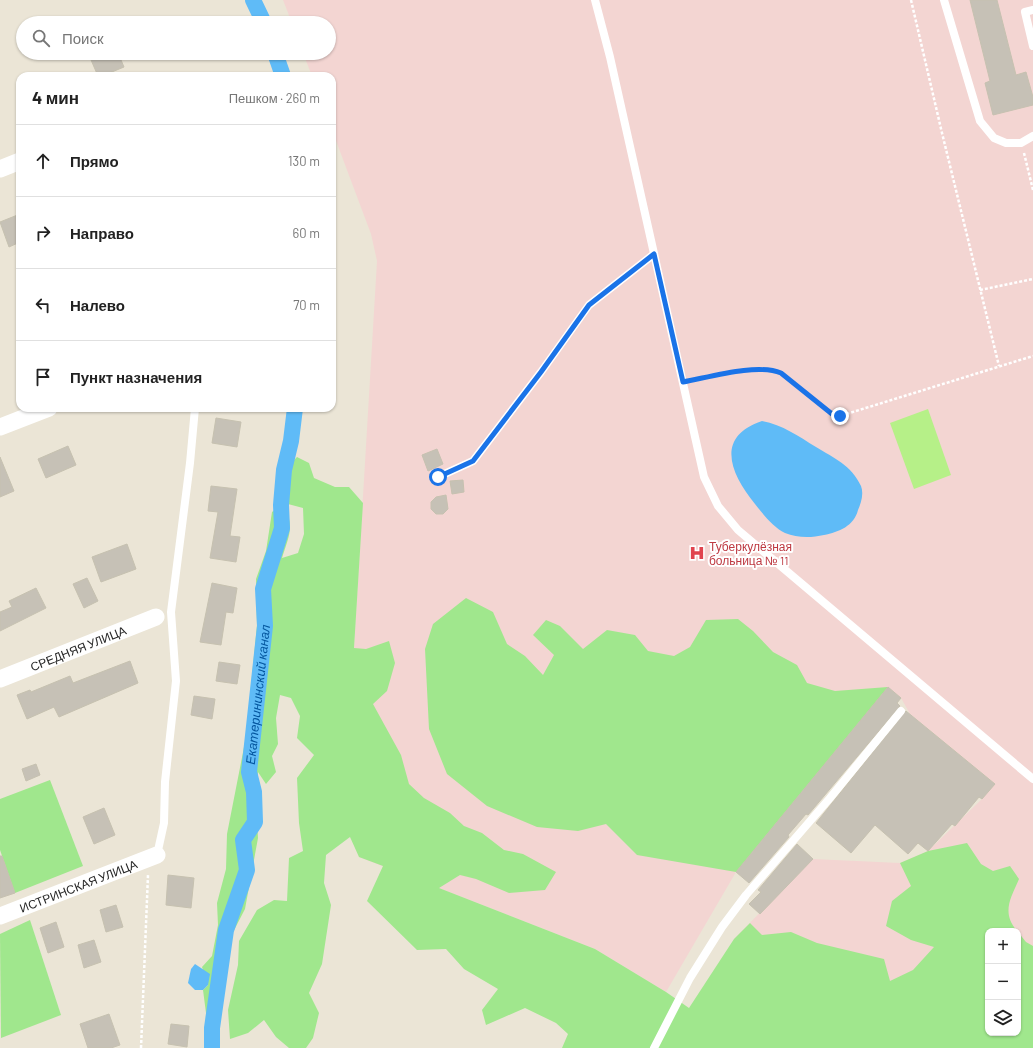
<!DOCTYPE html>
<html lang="ru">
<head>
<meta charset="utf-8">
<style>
	body { margin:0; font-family:Barlow,sans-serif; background:#f2f2f2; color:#222 }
	.controls { position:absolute; right:12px; bottom:12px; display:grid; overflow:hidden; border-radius:8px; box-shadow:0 1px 3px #0004 }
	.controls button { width:36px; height:36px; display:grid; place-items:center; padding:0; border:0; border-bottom:1px solid #e0e0e0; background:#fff; color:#222; font:20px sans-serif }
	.stop { position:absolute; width:12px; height:12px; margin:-9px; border:3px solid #1a73e8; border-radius:50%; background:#fff }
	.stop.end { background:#1a73e8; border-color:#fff; box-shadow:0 1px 4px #0008 }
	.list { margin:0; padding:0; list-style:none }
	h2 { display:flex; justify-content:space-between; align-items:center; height:52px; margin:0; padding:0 16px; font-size:17px }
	h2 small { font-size:13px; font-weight:400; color:#767676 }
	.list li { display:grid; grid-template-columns:26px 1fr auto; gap:12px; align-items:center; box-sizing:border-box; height:72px; padding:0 16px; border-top:1px solid #e0e0e0 }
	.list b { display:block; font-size:15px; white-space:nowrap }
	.list em { font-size:13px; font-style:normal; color:#767676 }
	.icon { flex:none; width:22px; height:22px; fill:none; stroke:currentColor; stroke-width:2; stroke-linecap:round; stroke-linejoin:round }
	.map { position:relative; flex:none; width:1033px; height:1048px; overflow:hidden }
	.search { position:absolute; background:#fff; box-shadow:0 1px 3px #0004; left:16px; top:16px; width:320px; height:44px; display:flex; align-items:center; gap:10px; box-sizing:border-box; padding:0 14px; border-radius:22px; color:#767676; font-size:15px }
	.panel { position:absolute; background:#fff; box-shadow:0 1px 3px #0004; left:16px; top:72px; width:320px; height:340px; border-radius:12px }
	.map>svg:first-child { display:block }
	.medical { fill:#f3d5d2; fill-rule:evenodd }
	.green { fill:#a0e78d }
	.pitch { fill:#b6f088 }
	.water { fill:#5fbbf7 }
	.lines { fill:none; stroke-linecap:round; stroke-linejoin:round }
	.canal { stroke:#5fbbf7; stroke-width:16 }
	.building { fill:#c6c1b6; stroke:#c6c1b0 }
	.path { stroke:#fff; stroke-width:2.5; stroke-dasharray:3 2; stroke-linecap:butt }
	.service { stroke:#fff; stroke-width:8 }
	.minor { stroke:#fff; stroke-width:17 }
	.route { stroke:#1a73e8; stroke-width:5 }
	.labels { text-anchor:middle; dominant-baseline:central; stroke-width:4; stroke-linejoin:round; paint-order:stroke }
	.health-label { font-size:12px; fill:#be3a42; stroke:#fff; text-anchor:start }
	.street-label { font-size:12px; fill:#272727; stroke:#fff }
	.water-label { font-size:13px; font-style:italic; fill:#03559e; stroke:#fff }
</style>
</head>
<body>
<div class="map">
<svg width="1033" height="1048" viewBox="0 0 1033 1048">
	<rect width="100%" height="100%" fill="#ebe5d6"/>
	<path class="medical" d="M 283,0 L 1033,0 L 1033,1048 L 738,1048 L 734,939 L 813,859 L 900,863 L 928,851 L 982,799 L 995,784 L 910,714 L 901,698 L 888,687 L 736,872 L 666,992 L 595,949 L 359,857 L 354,648 L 377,261 L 371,234 L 332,130 L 332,76 L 312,76 L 303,53 L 329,53 L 329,23 L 292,23 ZM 988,931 L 1018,931 L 1018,1033 L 988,1033 Z"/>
	<g class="green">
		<path d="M 297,457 L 309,463 L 314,478 L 335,487 L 349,487 L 363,503 L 354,648 L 366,649 L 389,641 L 395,663 L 387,691 L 373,704 L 401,755 L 409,784 L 424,798 L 450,813 L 464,826 L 482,833 L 504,850 L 523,854 L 556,872 L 545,890 L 509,893 L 476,879 L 460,875 L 439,888 L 595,949 L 666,992 L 689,1008 L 734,939 L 750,923 L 762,935 L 791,932 L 817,943 L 884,959 L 890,981 L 913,970 L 934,947 L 911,940 L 886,926 L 892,901 L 911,886 L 900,863 L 928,851 L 967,843 L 981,864 L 993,871 L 1010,866 L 1019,879 C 1011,898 1001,912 1017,931 L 988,931 L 988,1033 L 1018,1033 L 1018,932 L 1026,942 L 1033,946 L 1033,1048 L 562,1048 L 568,1034 L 556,1023 L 525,1008 L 486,1025 L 482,1010 L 498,989 L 464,969 L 446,949 L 417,950 L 367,901 L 383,866 L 359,857 L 350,837 L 326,855 L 324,883 L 331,905 L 322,964 L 309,993 L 319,1013 L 313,1038 L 306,1048 L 289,1048 L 276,1037 L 264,1020 L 248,1033 L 230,1039 L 228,1010 L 238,965 L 239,941 L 257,910 L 274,900 L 287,901 L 289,858 L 303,851 L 299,823 L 297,778 L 314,755 L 297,738 L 300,716 L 291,698 L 280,695 L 276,718 L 278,744 L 272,756 L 276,772 L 266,784 L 258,772 L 256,803 L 258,838 L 245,909 L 230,938 L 222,982 L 218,1006 L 217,1036 L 220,1048 L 205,1048 L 206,1013 L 203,990 L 208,985 L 202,967 L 212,956 L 218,925 L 217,903 L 226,869 L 227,834 L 246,737 L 257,625 L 256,579 L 266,551 L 272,512 L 281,505 C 297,523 288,538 282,558 L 298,553 L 304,534 L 303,508 L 288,504 L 284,495 L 289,481 L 288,466 Z"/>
		<path d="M 466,598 L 493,612 L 507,644 L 525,656 L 543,675 L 554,655 L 533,635 L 546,620 L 560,626 L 583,649 L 607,630 L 635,635 L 648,651 L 674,656 L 690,647 L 706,620 L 738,619 L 753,631 L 773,652 L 797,665 L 807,683 L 835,691 L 888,687 L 736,872 L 637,855 L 606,824 L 578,831 L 537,827 L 487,806 L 447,774 L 429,729 L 425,649 L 433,624 Z"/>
		<path d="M 50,780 L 83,866 L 15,893 L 0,850 L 0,799 Z"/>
		<path d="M 30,920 L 61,1015 L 1,1038 L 0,934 Z"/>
	</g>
	<path class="pitch" d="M 928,409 L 951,475 L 914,489 L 890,423 Z"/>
	<g class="water">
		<path d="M 762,421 C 783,425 798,436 816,447 C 834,458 851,465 861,486 C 864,494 861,503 858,510 C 854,526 839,532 824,535 C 811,538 797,538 785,533 C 773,527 763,514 755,504 C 730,473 715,437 762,421 Z"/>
		<path d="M 195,964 L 210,974 L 208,985 L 203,990 L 195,990 L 188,983 L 191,969 Z"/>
	</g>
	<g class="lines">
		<g class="canal">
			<path d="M 253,0 L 264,23"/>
			<path d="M 275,53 L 283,76"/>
			<path id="s1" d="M 212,1048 L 212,1028 L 226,930 L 247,870 L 243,840 L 255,822 L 254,792 L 249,772 L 265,626 L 263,589 L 282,528 L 281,505 L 284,470 L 291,441 L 295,408"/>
		</g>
	</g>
	<g class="building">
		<path d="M 970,0 L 997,0 L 1016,75 L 1026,72 L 1033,97 L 1033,105 L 993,115 L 985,83 L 990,81 Z"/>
		<path d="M 88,53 L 118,53 L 124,67 L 102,76 L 98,76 Z"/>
		<path d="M 20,214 L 20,242 L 9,247 L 0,222 Z"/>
		<path d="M 216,418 L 241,422 L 237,447 L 212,443 Z"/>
		<path d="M 68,446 L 76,465 L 46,478 L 38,459 Z"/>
		<path d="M 437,449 L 443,464 L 428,471 L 422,455 Z"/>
		<path d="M 0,457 L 14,491 L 0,497 Z"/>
		<path d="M 463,480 L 464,492 L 452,494 L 450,481 Z"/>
		<path d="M 211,486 L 237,489 L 230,536 L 240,537 L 236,562 L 210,558 L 218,512 L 208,511 Z"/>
		<path d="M 446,495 L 448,509 L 443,514 L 436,514 L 431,509 L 431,502 L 436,497 Z"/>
		<path d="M 127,544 L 136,569 L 101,582 L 92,557 Z"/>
		<path d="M 87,578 L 98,601 L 84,608 L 73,584 Z"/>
		<path d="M 212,583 L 237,588 L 233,613 L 226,612 L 221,645 L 200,642 Z"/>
		<path d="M 36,588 L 46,608 L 0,631 L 0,612 L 12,607 L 9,601 Z"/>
		<path d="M 130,661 L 138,683 L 59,717 L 54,707 L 27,719 L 17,695 L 30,690 L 31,692 L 70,676 L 73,683 Z"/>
		<path d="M 219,662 L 240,665 L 237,684 L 216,681 Z"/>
		<path d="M 888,687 L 901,698 L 897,703 L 900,706 L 808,815 L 806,814 L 788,835 L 789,837 L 749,883 L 736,872 Z"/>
		<path d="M 194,696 L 215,699 L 212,719 L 191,715 Z"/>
		<path d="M 906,711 L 995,784 L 982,799 L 979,797 L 955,826 L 952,824 L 928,851 L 918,843 L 908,854 L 875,825 L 851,853 L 816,823 Z"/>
		<path d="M 36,764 L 40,775 L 26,781 L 22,769 Z"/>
		<path d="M 104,808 L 115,835 L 94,844 L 83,817 Z"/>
		<path d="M 797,844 L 813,859 L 760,914 L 749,904 L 761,892 L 758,890 Z"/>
		<path d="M 0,856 L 2,856 L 15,893 L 0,898 Z"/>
		<path d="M 168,875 L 194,878 L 191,908 L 166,905 Z"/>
		<path d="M 116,905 L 123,927 L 106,932 L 100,910 Z"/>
		<path d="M 56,922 L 64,947 L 48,953 L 40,928 Z"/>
		<path d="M 94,940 L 101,962 L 84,968 L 78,945 Z"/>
		<path d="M 109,1014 L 120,1045 L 111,1048 L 88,1048 L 80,1024 Z"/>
		<path d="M 171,1024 L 189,1026 L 187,1047 L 168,1044 Z"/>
	</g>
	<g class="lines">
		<g class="path">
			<path d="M 911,0 L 942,133 L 999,366"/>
			<path d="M 1024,153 L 1033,190"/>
			<path d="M 980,290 L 1033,279"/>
			<path d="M 693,380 C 719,376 757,363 781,373 L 831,414 L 840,416 L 1033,356"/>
			<path d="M 141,1048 L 148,875"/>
		</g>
		<g class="service">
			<path d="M 595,0 L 610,57 L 704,477 L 718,506 L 738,530 L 1033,779"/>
			<path d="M 944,0 L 980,121 L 994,138 L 1006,143 L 1021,143 L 1033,136"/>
			<path d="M 1033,10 L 1025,12 L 1033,46"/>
			<path d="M 438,477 L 473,461 L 541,372 L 589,305 L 654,254"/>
			<path d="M 157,855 L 164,823 L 165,782 L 176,681 L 171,612 L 190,463 L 195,408"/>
			<path d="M 654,1048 L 690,978 L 722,927 L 746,895 L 830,798 L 901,711"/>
		</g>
		<g class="minor">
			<path d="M 0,169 L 20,161"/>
			<path d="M 0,427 L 49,408"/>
			<path id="s2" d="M 0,679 L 156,617"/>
			<path id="s3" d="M 0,916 L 157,855"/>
		</g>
	</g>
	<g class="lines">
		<path class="route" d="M 438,477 L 473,461 L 541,372 L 589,305 L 654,254 L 683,382 C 710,377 757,363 781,373 L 832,414 L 840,416"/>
	</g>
	<defs>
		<symbol id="hospital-bare" viewBox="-9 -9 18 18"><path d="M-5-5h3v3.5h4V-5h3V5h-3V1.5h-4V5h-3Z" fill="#e0444e" stroke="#fff" stroke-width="2.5" paint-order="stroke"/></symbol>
	</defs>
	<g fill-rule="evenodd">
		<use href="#hospital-bare" x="686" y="542" width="22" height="22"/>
	</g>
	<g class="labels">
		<g class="health-label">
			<text x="709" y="546">Туберкулёзная<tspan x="709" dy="14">больница № 11</tspan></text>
		</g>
		<g class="street-label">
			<text stroke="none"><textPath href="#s2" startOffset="84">СРЕДНЯЯ УЛИЦА</textPath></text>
			<text stroke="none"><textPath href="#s3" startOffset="84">ИСТРИНСКАЯ УЛИЦА</textPath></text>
		</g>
		<g class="water-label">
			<text stroke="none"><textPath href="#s1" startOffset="363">Екатерининский канал</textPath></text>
		</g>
	</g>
</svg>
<div class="controls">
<button>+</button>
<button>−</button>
<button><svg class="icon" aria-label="layers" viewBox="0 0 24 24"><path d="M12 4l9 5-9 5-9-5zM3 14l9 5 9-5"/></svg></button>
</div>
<div class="stop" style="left:438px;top:477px"></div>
<div class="stop end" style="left:840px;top:416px"></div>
<div class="search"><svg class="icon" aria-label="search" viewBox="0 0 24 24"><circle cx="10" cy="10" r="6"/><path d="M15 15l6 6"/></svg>Поиск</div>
<section class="panel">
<h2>4 мин<small>Пешком · 260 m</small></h2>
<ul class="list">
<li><svg class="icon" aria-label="ahead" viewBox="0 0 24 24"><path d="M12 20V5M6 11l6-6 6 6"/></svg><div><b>Прямо</b></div><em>130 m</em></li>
<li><svg class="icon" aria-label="right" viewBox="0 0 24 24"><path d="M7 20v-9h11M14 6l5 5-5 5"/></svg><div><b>Направо</b></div><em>60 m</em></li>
<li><svg class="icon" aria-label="left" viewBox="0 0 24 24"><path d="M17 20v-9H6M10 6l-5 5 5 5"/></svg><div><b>Налево</b></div><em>70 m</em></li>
<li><svg class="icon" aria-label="arrive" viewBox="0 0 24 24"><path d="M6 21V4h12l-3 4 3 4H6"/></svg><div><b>Пункт назначения</b></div></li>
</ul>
</section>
</div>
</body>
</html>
